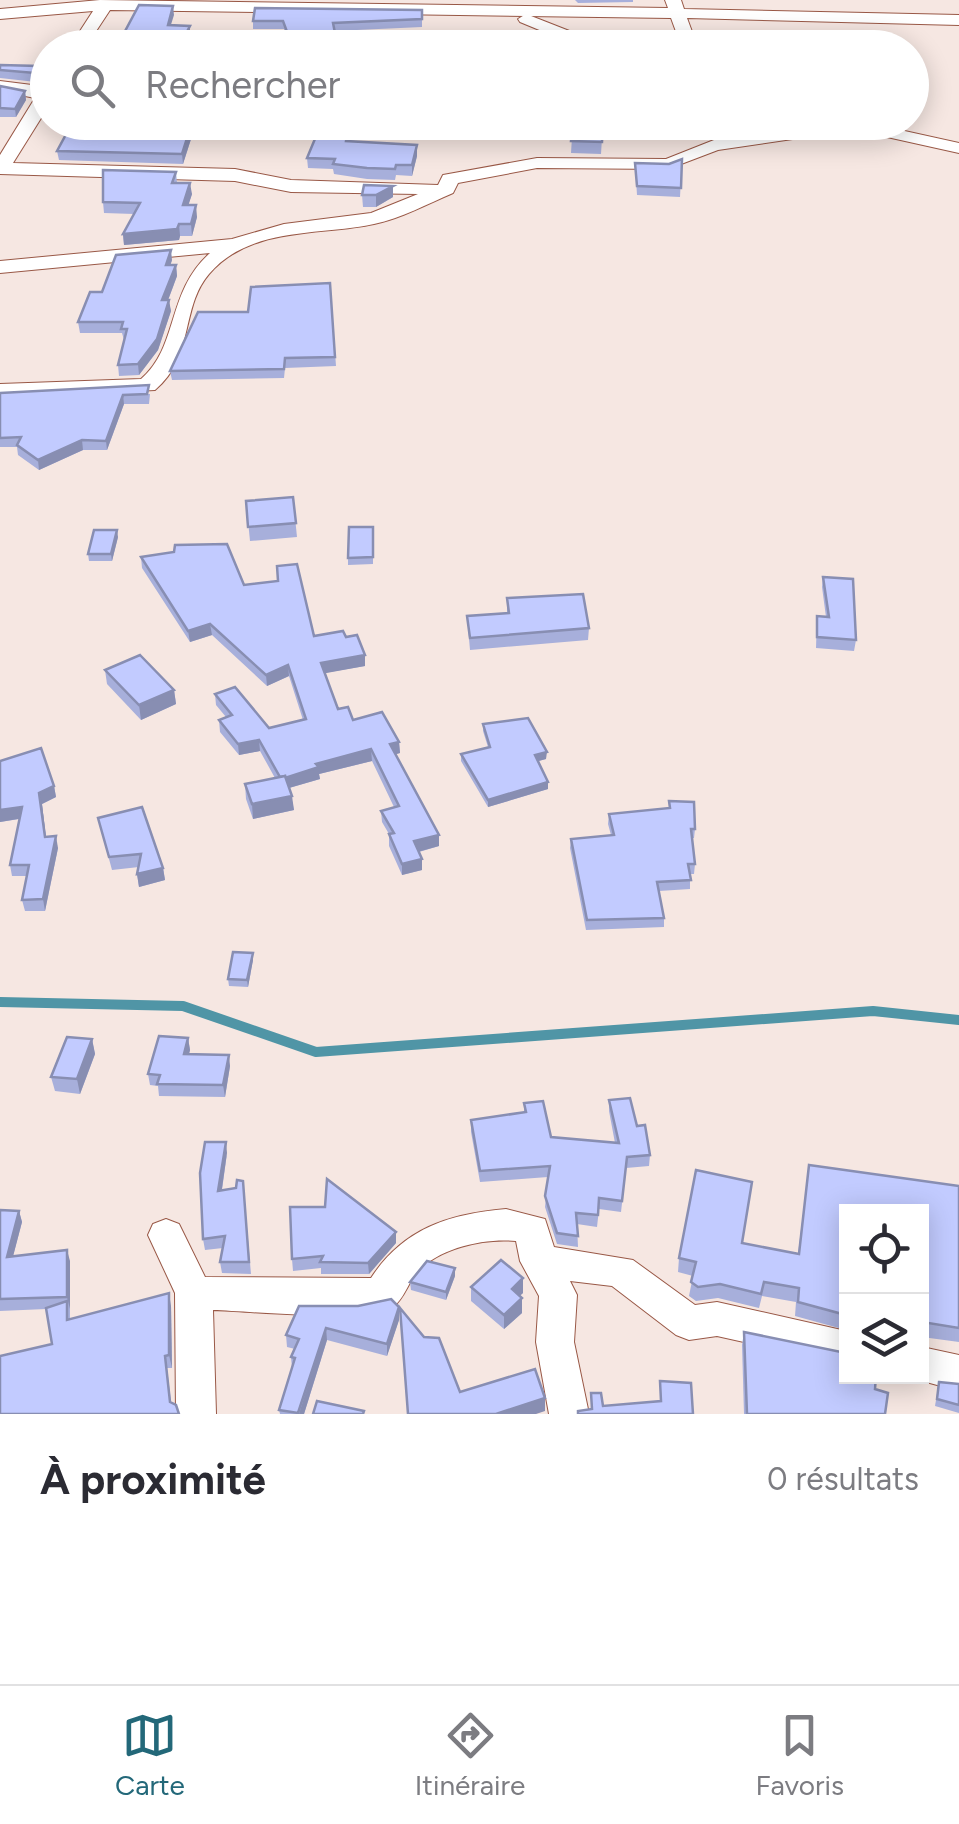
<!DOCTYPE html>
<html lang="fr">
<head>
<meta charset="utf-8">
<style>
	body { margin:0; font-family:Figtree,sans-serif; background:#f7f7f7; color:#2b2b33 }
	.controls { position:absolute; right:30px; bottom:30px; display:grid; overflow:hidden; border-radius:0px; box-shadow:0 5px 25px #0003 }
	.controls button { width:90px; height:90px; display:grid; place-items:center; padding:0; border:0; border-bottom:2px solid #e1e1e2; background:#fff; color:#2b2b33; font:50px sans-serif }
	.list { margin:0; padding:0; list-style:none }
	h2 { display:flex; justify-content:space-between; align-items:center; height:130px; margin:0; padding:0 40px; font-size:42px }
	h2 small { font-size:32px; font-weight:400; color:#7c7c81 }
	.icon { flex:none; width:55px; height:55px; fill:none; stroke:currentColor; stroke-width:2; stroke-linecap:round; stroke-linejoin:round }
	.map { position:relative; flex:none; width:959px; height:1414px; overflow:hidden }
	.search { position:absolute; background:#fff; box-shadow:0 5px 25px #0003; left:30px; right:30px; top:30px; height:110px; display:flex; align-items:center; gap:25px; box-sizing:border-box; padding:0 35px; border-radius:55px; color:#7c7c81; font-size:38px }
	.sheet { height:270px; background:#fff }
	nav { display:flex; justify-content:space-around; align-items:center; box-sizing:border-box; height:140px; border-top:2px solid #e1e1e2; background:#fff; font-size:28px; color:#7c7c81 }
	nav a { display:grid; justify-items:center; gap:5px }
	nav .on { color:#236879 }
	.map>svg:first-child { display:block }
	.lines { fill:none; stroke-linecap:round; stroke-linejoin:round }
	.stream { stroke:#5095a6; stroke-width:10 }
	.minor-casing { stroke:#995846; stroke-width:2 }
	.minor { fill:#fff; fill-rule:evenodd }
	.wall { fill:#a7afdb }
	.shaded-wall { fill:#888eb2 }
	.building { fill:#c2cbff; stroke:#888eb2; stroke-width:2.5 }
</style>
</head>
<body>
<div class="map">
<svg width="959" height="1414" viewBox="0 0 959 1414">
	<rect width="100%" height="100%" fill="#f6e7e2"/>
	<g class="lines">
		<path class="stream" d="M 0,1002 L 183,1006 L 316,1052 L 873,1011 L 959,1020"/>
		<defs>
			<g id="minor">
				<path d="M 100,0 L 668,8 L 665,0 L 681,0 L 684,9 L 959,15 L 959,25 L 687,18 L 698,48 L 682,48 L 671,18 L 110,10 L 85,48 L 69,48 L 93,11 L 0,19 L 0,9 Z"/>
				<path d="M 526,14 L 605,45 L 607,48 L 583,48 L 520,22 L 518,19 Z"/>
				<path d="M 0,81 L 48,87 L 48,107 L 13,163 L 235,169 L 291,180 L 438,185 L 443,175 L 537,158 L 666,159 L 714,140 L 813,126 L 873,124 L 959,143 L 959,153 L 887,137 L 813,136 L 718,150 L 668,169 L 537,168 L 458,183 L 453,193 C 427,204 402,218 374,224 C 319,236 250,226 209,274 C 180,308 195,356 155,390 L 0,398 L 0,384 L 141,379 C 179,347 166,292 210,253 L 0,273 L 0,261 L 232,239 L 284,224 L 371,213 L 418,194 L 291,192 L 235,181 L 0,174 L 0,155 L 35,98 L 0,91 Z"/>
				<path d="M 289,122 L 313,122 L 305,127 Z"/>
				<path d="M 472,122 L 738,125 L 747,130 L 738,135 L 480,127 Z"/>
				<path d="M 506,1209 L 545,1219 L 554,1247 L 633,1260 L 695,1305 L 717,1302 L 846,1331 L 846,1365 L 717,1336 L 689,1340 L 676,1335 L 612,1286 L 570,1281 L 577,1295 L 574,1342 L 589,1414 L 549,1414 L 536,1342 L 539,1296 L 520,1261 L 516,1241 C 484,1238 436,1248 415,1275 C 408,1284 403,1300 393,1307 C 366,1323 249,1311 213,1310 L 216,1414 L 176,1414 L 175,1293 L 148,1235 L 153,1224 L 166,1219 L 179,1224 L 205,1277 L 371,1278 C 403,1229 448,1214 506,1209 Z"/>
				<path d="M 922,1347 L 959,1355 L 959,1391 L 908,1377 L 922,1376 Z"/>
			</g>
		</defs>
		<use href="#minor" class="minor-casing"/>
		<use href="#minor" class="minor"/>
	</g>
	<g class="wall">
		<path d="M 575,0 L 633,0 L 633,2 L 578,3 Z"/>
		<path d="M 422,10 L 422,27 L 335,31 L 338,48 L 291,48 L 284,29 L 253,29 L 253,21 Z"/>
		<path d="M 0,65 L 40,74 L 36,82 L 0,78 Z"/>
		<path d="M 0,86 L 25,91 L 26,100 L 16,117 L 0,117 Z"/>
		<path d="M 82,122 L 115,122 L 112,129 L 175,129 L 175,122 L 215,122 L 209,136 L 191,135 L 191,139 L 183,164 L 59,160 L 57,151 L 80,127 Z"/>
		<path d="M 350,122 L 348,141 L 417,156 L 412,176 L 396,175 L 395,180 L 367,179 L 334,174 L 333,169 L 308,168 L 307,158 Z"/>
		<path d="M 573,122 L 603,123 L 601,154 L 571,153 Z"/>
		<path d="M 682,159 L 680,197 L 637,195 L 635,163 L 669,164 Z"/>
		<path d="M 176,172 L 177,183 L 192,194 L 188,205 L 197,217 L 192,236 L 180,236 L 179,240 L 124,245 L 123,234 L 134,214 L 104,213 L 103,202 Z"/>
		<path d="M 393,186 L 393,197 L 376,207 L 363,207 L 362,195 Z"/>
		<path d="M 172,260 L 170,265 L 176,265 L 177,276 L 168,300 L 171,311 L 158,350 L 139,375 L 119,376 L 118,365 L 124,340 L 122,333 L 80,333 L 78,322 L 102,292 Z"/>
		<path d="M 330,283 L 336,366 L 285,368 L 284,378 L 172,380 L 170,371 Z"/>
		<path d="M 0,393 L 150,394 L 149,404 L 124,404 L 107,450 L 83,450 L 39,470 L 18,455 L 17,447 L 0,447 Z"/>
		<path d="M 293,497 L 297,537 L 250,541 L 246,501 Z"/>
		<path d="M 373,527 L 373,564 L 348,565 L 348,558 Z"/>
		<path d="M 118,537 L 112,561 L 89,561 L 88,554 Z"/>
		<path d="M 141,557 L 244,585 L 314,636 L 346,637 L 365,666 L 324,673 L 338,709 L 353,720 L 399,742 L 400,753 L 395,754 L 439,835 L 439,846 L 419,852 L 422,859 L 422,870 L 402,875 L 389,846 L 389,834 L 382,822 L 381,811 L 394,807 L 372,761 L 319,774 L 320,779 L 289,788 L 294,810 L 253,819 L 246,799 L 245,784 L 275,778 L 260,751 L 239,755 L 220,732 L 219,720 L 226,717 L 216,705 L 215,694 L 269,728 L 303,720 L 289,676 L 267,686 L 212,635 L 190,642 L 142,568 Z"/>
		<path d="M 823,577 L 856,640 L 854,651 L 816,648 L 817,616 L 826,617 L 822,587 Z"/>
		<path d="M 507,598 L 589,628 L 588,640 L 470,650 L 467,616 L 507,613 Z"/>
		<path d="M 105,670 L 174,690 L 176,704 L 141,720 L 107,684 Z"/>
		<path d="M 483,724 L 546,759 L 538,761 L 548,782 L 548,789 L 488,807 L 461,761 L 461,754 L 488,747 L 483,731 Z"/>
		<path d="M 0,761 L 54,786 L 56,797 L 42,804 L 46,837 L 58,848 L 45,911 L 25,911 L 22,900 L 27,876 L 12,876 L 10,865 L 19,819 L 0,822 Z"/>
		<path d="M 609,814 L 695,829 L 694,838 L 692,838 L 695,864 L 694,874 L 690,874 L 690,889 L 659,891 L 664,918 L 664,927 L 586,930 L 570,848 L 571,839 L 611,835 L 608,824 Z"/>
		<path d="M 98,818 L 163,868 L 165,880 L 139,887 L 137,874 L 139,867 L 112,870 Z"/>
		<path d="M 253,953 L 253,960 L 248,987 L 229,986 L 228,979 Z"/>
		<path d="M 188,1038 L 190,1050 L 189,1054 L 230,1066 L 225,1097 L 159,1096 L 158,1086 L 150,1085 L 148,1074 Z"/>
		<path d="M 92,1039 L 95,1054 L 80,1094 L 55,1091 L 51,1077 Z"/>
		<path d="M 609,1100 L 637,1126 L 650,1155 L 649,1166 L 626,1168 L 621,1212 L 599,1209 L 597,1227 L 577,1224 L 578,1247 L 557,1244 L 545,1207 L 548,1177 L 480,1182 L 471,1132 L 471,1120 L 524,1112 L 524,1103 L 551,1137 L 615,1143 L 609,1111 Z"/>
		<path d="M 227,1153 L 222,1190 L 236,1188 L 243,1181 L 251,1274 L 222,1273 L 220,1262 L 223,1248 L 205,1250 L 203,1239 Z"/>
		<path d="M 809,1165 L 959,1186 L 959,1342 L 922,1337 L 922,1212 L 846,1212 L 846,1330 L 795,1316 L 796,1302 L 762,1296 L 759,1308 L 718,1298 L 696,1301 L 689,1296 L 693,1276 L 678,1272 L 679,1258 L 742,1243 L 798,1254 Z"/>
		<path d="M 0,1210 L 19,1211 L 22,1222 L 13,1256 L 70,1261 L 70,1319 L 171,1306 L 172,1368 L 167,1368 L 171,1402 L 52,1344 L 46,1309 L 0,1311 Z"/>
		<path d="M 396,1243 L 369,1274 L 321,1274 L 321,1268 L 293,1271 L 292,1259 Z"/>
		<path d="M 455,1276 L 446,1300 L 411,1290 L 410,1282 Z"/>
		<path d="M 471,1287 L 523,1293 L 519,1296 L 522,1313 L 504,1329 L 471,1301 Z"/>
		<path d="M 399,1307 L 399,1320 L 387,1356 L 327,1340 L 304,1414 L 280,1414 L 279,1410 L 292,1368 L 291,1357 L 295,1349 L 287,1347 L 286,1335 Z"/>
		<path d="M 744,1332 L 875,1389 L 885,1414 L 744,1414 L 742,1345 Z"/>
		<path d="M 939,1382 L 959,1384 L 959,1413 L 935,1406 Z"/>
	</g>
	<g class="shaded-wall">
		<path d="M 173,6 L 174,15 L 168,34 L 168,25 Z"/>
		<path d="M 190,26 L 190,35 L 184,48 L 178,48 Z"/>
		<path d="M 39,66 L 40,74 L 36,82 L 35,73 Z"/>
		<path d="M 25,91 L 26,100 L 16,117 L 15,109 Z"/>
		<path d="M 209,122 L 215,122 L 209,136 L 208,124 Z"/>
		<path d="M 190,129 L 191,139 L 183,164 L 182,154 Z"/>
		<path d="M 417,145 L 417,156 L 412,176 L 412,165 Z"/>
		<path d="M 190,183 L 192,194 L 185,216 L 183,205 Z"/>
		<path d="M 393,186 L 393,197 L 376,207 L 376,195 Z"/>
		<path d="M 196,205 L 197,217 L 192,236 L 191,224 Z"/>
		<path d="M 179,224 L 180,236 L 179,240 L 124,245 L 123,234 Z"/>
		<path d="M 171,250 L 172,260 L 167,276 L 166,265 Z"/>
		<path d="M 176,265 L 177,276 L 164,311 L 162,300 Z"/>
		<path d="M 169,300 L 171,311 L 158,350 L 139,375 L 138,364 Z"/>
		<path d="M 123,395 L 124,404 L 107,450 L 106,441 Z"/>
		<path d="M 82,440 L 83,450 L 39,470 L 38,460 Z"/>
		<path d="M 117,530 L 118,537 L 112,561 L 111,554 Z"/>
		<path d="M 210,624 L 212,635 L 190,642 L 188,631 Z"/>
		<path d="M 365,655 L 365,666 L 321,674 L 321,663 Z"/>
		<path d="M 288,665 L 289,676 L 267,686 L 266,675 Z"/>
		<path d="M 174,690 L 176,704 L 141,720 L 139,705 Z"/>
		<path d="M 259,740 L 260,751 L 239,755 L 238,744 Z"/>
		<path d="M 399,742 L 400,753 L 390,756 L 390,744 Z"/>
		<path d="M 371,749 L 372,761 L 319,774 L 320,779 L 282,790 L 281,779 L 316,764 Z"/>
		<path d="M 547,752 L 546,759 L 535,762 L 535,755 Z"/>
		<path d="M 548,782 L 548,789 L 488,807 L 488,800 Z"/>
		<path d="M 54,786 L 56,797 L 42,804 L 47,848 L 39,793 Z"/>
		<path d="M 292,796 L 294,810 L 253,819 L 252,804 Z"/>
		<path d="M 22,807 L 24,818 L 0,822 L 0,810 Z"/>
		<path d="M 439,835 L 439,846 L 414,853 L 414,841 Z"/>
		<path d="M 56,836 L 58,848 L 45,911 L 43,899 Z"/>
		<path d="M 422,859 L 422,870 L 402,875 L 402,864 Z"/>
		<path d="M 163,868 L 165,880 L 139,887 L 137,874 Z"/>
		<path d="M 253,953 L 253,960 L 248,987 L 247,980 Z"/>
		<path d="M 188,1038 L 190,1050 L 186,1065 L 184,1054 Z"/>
		<path d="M 92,1039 L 95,1054 L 80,1094 L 77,1079 Z"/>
		<path d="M 229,1055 L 230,1066 L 225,1097 L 223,1085 Z"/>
		<path d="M 226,1142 L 227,1153 L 220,1202 L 218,1191 Z"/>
		<path d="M 19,1211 L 22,1222 L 10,1268 L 7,1257 Z"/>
		<path d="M 396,1232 L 396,1243 L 369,1274 L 368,1263 Z"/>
		<path d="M 67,1250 L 70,1261 L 70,1309 L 67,1297 Z"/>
		<path d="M 455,1268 L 455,1276 L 446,1300 L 446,1292 Z"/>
		<path d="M 523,1278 L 523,1293 L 511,1304 L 512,1289 Z"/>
		<path d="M 169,1293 L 171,1306 L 172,1368 L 169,1355 Z"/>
		<path d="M 522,1298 L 522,1313 L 504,1329 L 504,1315 Z"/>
		<path d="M 399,1307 L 399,1320 L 387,1356 L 387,1344 Z"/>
		<path d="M 326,1328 L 327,1340 L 304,1414 L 299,1414 Z"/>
		<path d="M 545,1398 L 545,1411 L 536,1414 L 496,1414 Z"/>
	</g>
	<g class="building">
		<path d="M 139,5 L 173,6 L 168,25 L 190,26 L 178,48 L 116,48 Z"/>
		<path d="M 255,8 L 422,10 L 422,19 L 333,23 L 338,48 L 293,48 L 283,21 L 253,21 Z"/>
		<path d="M 0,65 L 39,66 L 35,73 L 0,70 Z"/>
		<path d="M 0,86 L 25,91 L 15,109 L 0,108 Z"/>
		<path d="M 82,122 L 110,122 L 108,129 L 190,129 L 182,154 L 57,151 L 70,127 L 80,127 Z"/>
		<path d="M 175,122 L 209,122 L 208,124 Z"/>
		<path d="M 322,122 L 349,122 L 346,141 L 417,145 L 412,165 L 396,165 L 395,169 L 367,168 L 333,164 L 335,159 L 307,158 Z"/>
		<path d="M 573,122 L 603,123 L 602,142 L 571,141 Z"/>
		<path d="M 682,159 L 681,188 L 637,186 L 635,163 L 669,164 Z"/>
		<path d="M 103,170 L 176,172 L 172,183 L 190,183 L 183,205 L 196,205 L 191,224 L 179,224 L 177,229 L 123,234 L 140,203 L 103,202 Z"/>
		<path d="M 364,185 L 393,186 L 376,195 L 362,195 Z"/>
		<path d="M 171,250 L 166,265 L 176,265 L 162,300 L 169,300 L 157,339 L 138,364 L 118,365 L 127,329 L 121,329 L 123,322 L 78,322 L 90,292 L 102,292 L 116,255 Z"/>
		<path d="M 330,283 L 335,357 L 285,358 L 284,369 L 170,371 L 198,312 L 248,312 L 251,287 Z"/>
		<path d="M 149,385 L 147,394 L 123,395 L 106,441 L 82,440 L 38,460 L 17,445 L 21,437 L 0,438 L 0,393 Z"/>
		<path d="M 293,497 L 296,523 L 248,527 L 246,501 Z"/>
		<path d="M 349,527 L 373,527 L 373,557 L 348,558 Z"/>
		<path d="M 94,530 L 117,530 L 111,554 L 88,554 Z"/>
		<path d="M 227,544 L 244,585 L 278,581 L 277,566 L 297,564 L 314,636 L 343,631 L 346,637 L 357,635 L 365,655 L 321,663 L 338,709 L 348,707 L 353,720 L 382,712 L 399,742 L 390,744 L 439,835 L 414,841 L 422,859 L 402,864 L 389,834 L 394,833 L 381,811 L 399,806 L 371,749 L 316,764 L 319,767 L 285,778 L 285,776 L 280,777 L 259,740 L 238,744 L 219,720 L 232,715 L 215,694 L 235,687 L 269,728 L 306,719 L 288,665 L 266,675 L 210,624 L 188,631 L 141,557 L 174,552 L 175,545 Z"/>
		<path d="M 823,577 L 853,579 L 856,640 L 817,637 L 817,616 L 829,617 Z"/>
		<path d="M 583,594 L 589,628 L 470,638 L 467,616 L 509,613 L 507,598 Z"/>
		<path d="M 140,655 L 174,690 L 139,705 L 105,670 Z"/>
		<path d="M 528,718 L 547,752 L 535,755 L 548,782 L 488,800 L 461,754 L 490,747 L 483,724 Z"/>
		<path d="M 41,748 L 54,786 L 39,793 L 45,837 L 56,836 L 43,899 L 22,900 L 29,865 L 10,865 L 22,807 L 0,810 L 0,761 Z"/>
		<path d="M 285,776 L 292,796 L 252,804 L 245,784 Z"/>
		<path d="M 669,801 L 694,802 L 695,829 L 691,829 L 695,864 L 688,864 L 691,880 L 657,882 L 664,918 L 587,920 L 571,839 L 614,835 L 609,814 L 670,808 Z"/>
		<path d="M 142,807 L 163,868 L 137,874 L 141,854 L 109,857 L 98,818 Z"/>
		<path d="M 233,952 L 253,953 L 247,980 L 228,979 Z"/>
		<path d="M 159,1036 L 188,1038 L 184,1054 L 229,1055 L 223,1085 L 157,1084 L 160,1075 L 148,1074 Z"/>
		<path d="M 67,1037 L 92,1039 L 77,1079 L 51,1077 Z"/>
		<path d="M 630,1098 L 637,1126 L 645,1125 L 650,1155 L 627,1157 L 622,1201 L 599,1198 L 598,1215 L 576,1213 L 578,1236 L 557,1233 L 545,1196 L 550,1166 L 480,1171 L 471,1120 L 526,1112 L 524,1103 L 543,1101 L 551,1137 L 619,1143 L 609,1100 Z"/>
		<path d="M 205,1142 L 226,1142 L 218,1191 L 236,1188 L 237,1180 L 243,1181 L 249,1262 L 220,1262 L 225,1236 L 203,1239 L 200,1173 Z"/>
		<path d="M 809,1165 L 959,1186 L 959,1328 L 922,1322 L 922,1212 L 846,1212 L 846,1315 L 798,1302 L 799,1288 L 764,1282 L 761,1294 L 720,1284 L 698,1287 L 691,1282 L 696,1262 L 679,1258 L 696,1170 L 752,1182 L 742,1243 L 799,1254 Z"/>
		<path d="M 327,1179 L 396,1232 L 368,1263 L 320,1262 L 323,1256 L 292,1259 L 290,1207 L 325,1207 Z"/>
		<path d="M 0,1210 L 19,1211 L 7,1257 L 67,1250 L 67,1297 L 0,1299 Z"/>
		<path d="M 501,1260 L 523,1278 L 512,1289 L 522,1298 L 504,1315 L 471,1287 Z"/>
		<path d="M 427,1261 L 455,1268 L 446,1292 L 410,1282 Z"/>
		<path d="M 169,1293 L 169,1355 L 165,1356 L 170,1402 L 176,1405 L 179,1414 L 0,1414 L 0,1356 L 52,1344 L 46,1308 L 67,1301 L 67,1320 Z"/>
		<path d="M 391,1299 L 399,1307 L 387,1344 L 326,1328 L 298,1413 L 279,1410 L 295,1358 L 291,1357 L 299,1339 L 286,1335 L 299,1306 L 358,1306 Z"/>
		<path d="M 400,1308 L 424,1337 L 439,1338 L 460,1392 L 535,1369 L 545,1398 L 496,1414 L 408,1414 Z"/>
		<path d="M 744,1332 L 846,1353 L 846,1376 L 876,1376 L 875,1389 L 888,1393 L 885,1414 L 747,1414 Z"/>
		<path d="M 660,1381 L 691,1383 L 693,1414 L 578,1414 L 578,1411 L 592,1409 L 591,1393 L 601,1393 L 603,1406 L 661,1401 Z"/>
		<path d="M 939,1382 L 959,1384 L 959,1405 L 937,1399 Z"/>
		<path d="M 317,1401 L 364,1411 L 363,1414 L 313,1414 Z"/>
	</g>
</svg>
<div class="controls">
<button><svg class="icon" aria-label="locate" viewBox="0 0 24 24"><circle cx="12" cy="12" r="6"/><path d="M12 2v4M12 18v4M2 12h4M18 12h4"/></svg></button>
<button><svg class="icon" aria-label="layers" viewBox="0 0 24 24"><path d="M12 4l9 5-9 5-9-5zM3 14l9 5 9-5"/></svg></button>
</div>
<div class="search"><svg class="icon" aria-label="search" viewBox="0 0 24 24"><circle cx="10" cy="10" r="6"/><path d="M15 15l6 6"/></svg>Rechercher</div>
</div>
<section class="sheet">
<h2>À proximité<small>0 résultats</small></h2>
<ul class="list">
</ul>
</section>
<nav>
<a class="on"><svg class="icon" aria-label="map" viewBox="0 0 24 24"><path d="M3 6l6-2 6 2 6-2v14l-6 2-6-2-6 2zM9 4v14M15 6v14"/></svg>Carte</a>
<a><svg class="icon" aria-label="directions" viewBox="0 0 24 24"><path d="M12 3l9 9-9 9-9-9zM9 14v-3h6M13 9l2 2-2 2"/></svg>Itinéraire</a>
<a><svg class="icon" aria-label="saved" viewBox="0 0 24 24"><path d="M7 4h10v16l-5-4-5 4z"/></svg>Favoris</a>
</nav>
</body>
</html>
